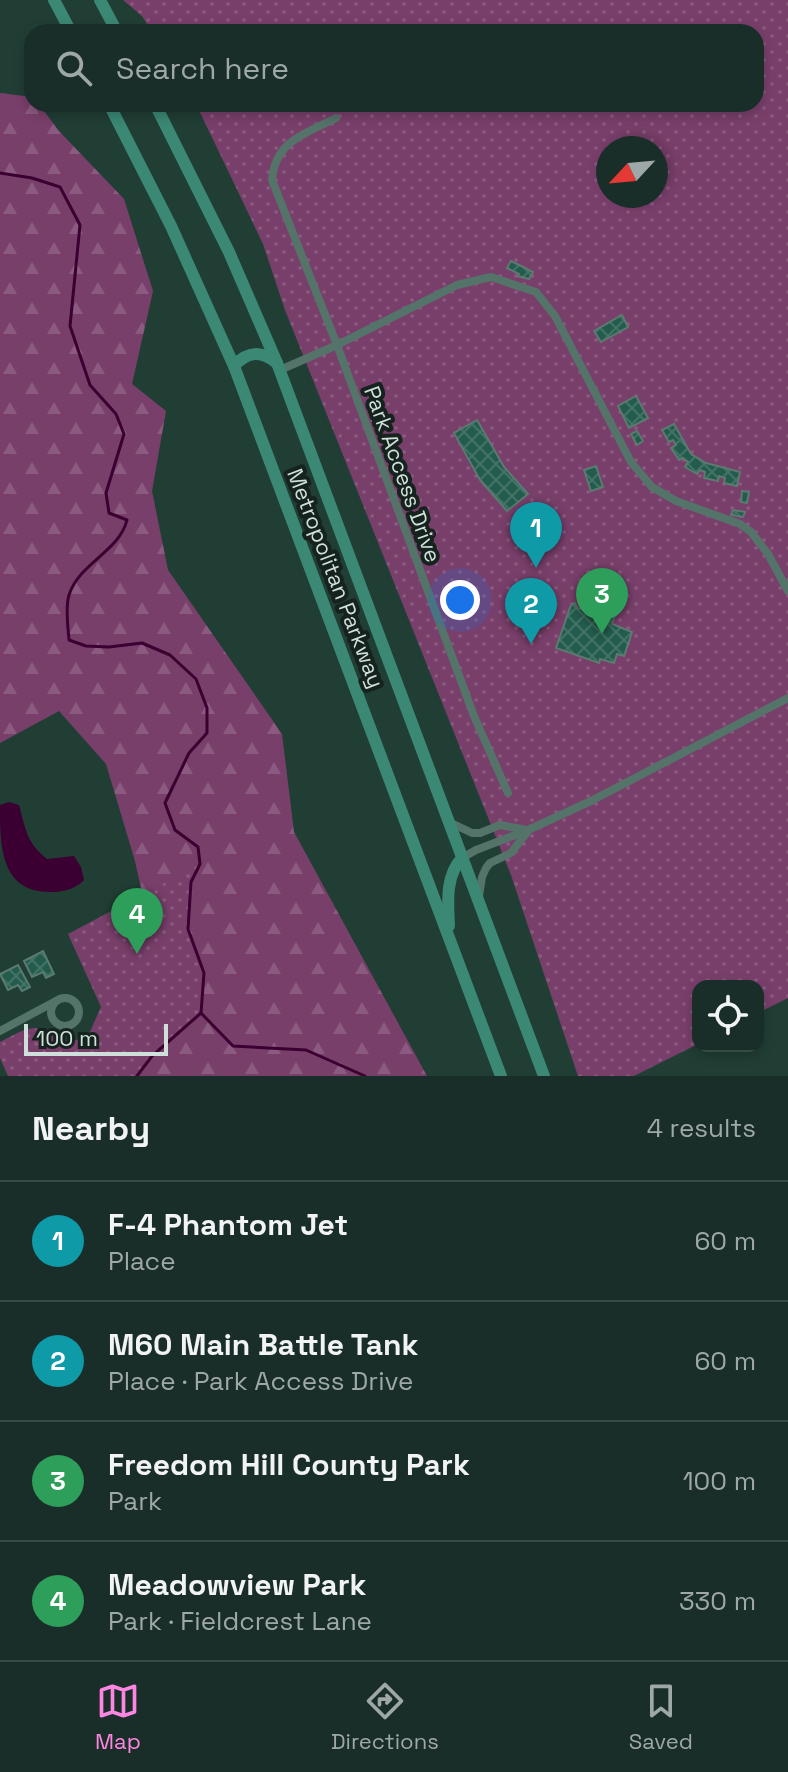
<!DOCTYPE html>
<html lang="en">
<head>
<meta charset="utf-8">
<style>
	body { margin:0; font-family:"Space Grotesk",sans-serif; background:#223630; color:#f1f3f6 }
	.controls { position:absolute; right:24px; bottom:24px; display:grid; overflow:hidden; border-radius:16px; box-shadow:0 4px 12px #0003 }
	.controls button { width:72px; height:72px; display:grid; place-items:center; padding:0; border:0; border-bottom:2px solid #374a45; background:#192e28; color:#f1f3f6; font:40px sans-serif }
	.compass { position:absolute; left:596px; top:136px; width:72px; height:72px; border-radius:50%; background:#192e28; box-shadow:0 4px 12px #0003; rotate:244deg }
	.scale { position:absolute; left:24px; bottom:20px; width:144px; box-sizing:border-box; padding-left:8px; border:4px solid #cfdfd9; border-top:0; font-size:22px; line-height:28px; white-space:nowrap; color:#cfdfd9; -webkit-text-stroke:6px #15221e; paint-order:stroke }
	.you { position:absolute; left:460px; top:600px; width:28px; height:28px; margin:-20px; border:6px solid #fff; border-radius:50%; background:#1a73e8; box-shadow:0 0 0 12px #1a73e833 }
	.badge { display:grid; place-items:center; width:52px; height:52px; border-radius:50%; background:#fe86e0; color:#fff; font-size:26px; font-weight:700 }
	.pin { position:absolute; translate:-50% -66px; filter:drop-shadow(0 2px 4px #0008) }
	.pin::after { content:''; position:absolute; top:42px; width:28px; height:24px; background:inherit; clip-path:polygon(0 0,100% 0,50% 100%) }
	.list { margin:0; padding:0; list-style:none }
	h2 { display:flex; justify-content:space-between; align-items:center; height:104px; margin:0; padding:0 32px; font-size:34px }
	h2 small { font-size:26px; font-weight:400; color:#9fa8a8 }
	.list li { display:grid; grid-template-columns:52px 1fr auto; gap:24px; align-items:center; box-sizing:border-box; height:120px; padding:0 32px; border-top:2px solid #374a45 }
	.list b { display:block; font-size:30px; white-space:nowrap }
	.list p { margin:0; font-size:26px; white-space:nowrap; color:#9fa8a8 }
	.list em { font-size:26px; font-style:normal; color:#9fa8a8 }
	.icon { flex:none; width:44px; height:44px; fill:none; stroke:currentColor; stroke-width:2; stroke-linecap:round; stroke-linejoin:round }
	.map { position:relative; flex:none; width:788px; height:1076px; overflow:hidden }
	.search { position:absolute; background:#192e28; box-shadow:0 4px 12px #0003; left:24px; right:24px; top:24px; height:88px; display:flex; align-items:center; gap:20px; box-sizing:border-box; padding:0 28px; border-radius:24px; color:#9fa8a8; font-size:30px }
	.sheet { height:584px; background:#192e28 }
	nav { display:flex; justify-content:space-around; align-items:center; box-sizing:border-box; height:112px; border-top:2px solid #374a45; background:#192e28; font-size:22px; color:#9fa8a8 }
	nav a { display:grid; justify-items:center; gap:4px }
	nav .on { color:#fe86e0 }
	.map>svg:first-child { display:block }
	.forest { fill:url(#forest-firs) }
	.park { fill:url(#park-dots); fill-rule:evenodd }
	.water { fill:#3b0031 }
	.lines { fill:none; stroke-linecap:round; stroke-linejoin:round }
	.stream { stroke:#3b0031; stroke-width:3 }
	.building { fill:url(#building-cross-hatch); stroke:#5b7a70; stroke-width:2 }
	.street { stroke:#547369; stroke-width:8 }
	.primary { stroke:#3b8874; stroke-width:12 }
	.labels { text-anchor:middle; dominant-baseline:central; stroke-width:8; stroke-linejoin:round; paint-order:stroke }
	.street-label { font-size:22px; fill:#cfdfd9; stroke:#15221e }
</style>
</head>
<body>
<div class="map">
<svg width="788" height="1076" viewBox="0 0 788 1076">
	<defs>
		<pattern id="forest-firs" width="22" height="20" patternUnits="userSpaceOnUse" patternTransform="scale(2)"><rect width="22" height="20" fill="#793f6b"/><path d="M5 1l3.5 6h-7zM16 11l3.5 6h-7z" fill="#8b5a80"/></pattern>
		<pattern id="park-dots" width="8" height="8" patternUnits="userSpaceOnUse" patternTransform="scale(2)"><rect width="8" height="8" fill="#793f6b"/><path d="M2 2h.1M6 6h.1" fill="none" stroke="#8b5a80" stroke-width="1.8" stroke-linecap="round"/></pattern>
		<pattern id="building-cross-hatch" width="8" height="8" patternUnits="userSpaceOnUse" patternTransform="scale(2)"><rect width="8" height="8" fill="#235c4d"/><path d="M0 0l8 8M0 8l8-8" fill="none" stroke="#427366"/></pattern>
	</defs>
	<rect width="100%" height="100%" fill="#213e35"/>
	<path class="forest" d="M 0,93 L 32,97 L 32,104 L 39,104 L 58,130 L 124,199 L 153,291 L 132,384 L 166,411 L 152,491 L 168,570 L 282,734 L 294,832 L 427,1076 L 137,1076 L 152,1056 L 163,987 L 135,861 L 106,764 L 59,711 L 0,743 Z"/>
	<g class="park">
		<path d="M 123,0 L 788,0 L 788,998 L 758,1013 L 758,986 L 698,986 L 698,1044 L 634,1076 L 578,1076 L 511,875 L 285,310 L 263,244 L 196,104 L 756,104 L 756,32 L 152,32 L 142,16 ZM 608,148 L 656,148 L 656,196 L 608,196 Z"/>
		<path d="M 200,864 L 191,882 L 188,929 L 204,973 L 201,1013 L 152,1056 L 137,1076 L 8,1076 L 0,1058 L 0,1042 C 37,1022 34,1025 70,1043 L 89,1034 L 101,1007 L 68,934 Z"/>
	</g>
	<path class="water" d="M 9,802 L 19,805 C 26,830 26,842 47,859 L 74,856 L 81,867 L 84,880 C 74,890 63,892 50,892 C 0,892 0,845 0,805 Z"/>
	<g class="lines">
		<g class="stream">
			<path d="M 0,173 L 32,178 L 60,187 L 80,225 L 70,326 L 90,385 L 116,414 L 124,434 L 106,493 L 109,513 L 127,520 C 119,552 79,563 69,595 C 65,608 68,627 69,640 L 86,646 L 109,647 L 142,643 L 170,655 L 196,679 L 207,708 L 207,733 L 189,753 L 165,803 L 175,830 L 198,847 L 200,864 L 191,882 L 188,929 L 204,973 L 201,1013 L 152,1056 L 137,1076"/>
			<path d="M 201,1013 L 233,1046 L 306,1050 L 365,1076"/>
		</g>
	</g>
	<g class="building">
		<path d="M 511,261 L 533,272 L 529,279 L 518,276 L 519,274 L 507,268 Z"/>
		<path d="M 622,315 L 628,327 L 601,342 L 594,331 Z"/>
		<path d="M 636,396 L 648,418 L 629,428 L 618,406 Z"/>
		<path d="M 477,420 L 504,467 L 528,494 L 507,511 L 480,480 L 454,433 Z"/>
		<path d="M 674,424 L 691,454 L 706,463 L 740,472 L 737,486 L 724,483 L 725,478 L 719,476 L 718,481 L 704,478 L 705,472 L 700,470 L 697,474 L 685,467 L 688,462 L 683,458 L 679,460 L 671,448 L 676,445 L 673,440 L 669,442 L 662,430 Z"/>
		<path d="M 637,431 L 643,441 L 637,445 L 631,434 Z"/>
		<path d="M 596,466 L 603,487 L 591,491 L 584,470 Z"/>
		<path d="M 742,491 L 749,492 L 747,503 L 741,502 Z"/>
		<path d="M 733,510 L 745,512 L 743,517 L 731,515 Z"/>
		<path d="M 575,603 L 577,608 L 581,609 L 582,606 L 615,616 L 612,624 L 632,632 L 624,656 L 617,654 L 614,663 L 600,659 L 599,663 L 556,648 L 571,605 Z"/>
		<path d="M 43,951 L 54,974 L 46,978 L 43,972 L 32,977 L 24,961 Z"/>
		<path d="M 18,965 L 30,987 L 22,991 L 18,985 L 8,990 L 0,974 Z"/>
	</g>
	<g class="lines">
		<g class="street">
			<path d="M 336,118 C 305,134 275,141 272,180 L 337,345 L 474,716 L 508,793"/>
			<path d="M 280,370 L 337,345 L 457,285 L 491,277 L 536,292 L 555,316 L 631,462 L 652,487 L 676,501 L 740,524 L 751,532 L 768,554 L 788,591"/>
			<path d="M 449,822 L 472,833 L 480,833 L 500,825 L 527,830"/>
			<path d="M 462,858 L 476,850 L 528,830 L 591,801 L 788,698"/>
			<path d="M 479,896 L 482,877 L 486,868 L 490,863 L 511,853 L 528,831"/>
			<circle cx="65" cy="1012" r="14"/>
			<path d="M 0,1031 L 56,1001"/>
		</g>
		<g class="primary">
			<path d="M 54,0 L 71,32"/>
			<path d="M 100,0 L 117,32"/>
			<path d="M 109,104 L 171,226 L 234,366 L 501,1076"/>
			<path d="M 155,104 L 229,252 L 277,363 L 544,1076"/>
			<path d="M 234,366 C 248,351 261,350 277,363"/>
			<path d="M 449,926 C 448,903 445,876 462,858"/>
		</g>
	</g>
	<g class="labels">
		<g class="street-label">
			<text transform="translate(403 474) rotate(70)">Park Access Drive</text>
			<text transform="translate(336 578) rotate(69)">Metropolitan Parkway</text>
		</g>
	</g>
</svg>
<div class="controls">
<button><svg class="icon" aria-label="locate" viewBox="0 0 24 24"><circle cx="12" cy="12" r="6"/><path d="M12 2v4M12 18v4M2 12h4M18 12h4"/></svg></button>
</div>
<svg class="compass" viewBox="-18 -18 36 36"><path d="M0-13l5 13h-10z" fill="#e53935"/><path d="M0 13l5-13h-10z" fill="#9fa8a8"/></svg>
<div class="scale">100 m</div>
<div class="you"></div>
<div class="pin badge" style="left:536px;top:568px;background:#0f9aa8">1</div>
<div class="pin badge" style="left:531px;top:644px;background:#0f9aa8">2</div>
<div class="pin badge" style="left:602px;top:634px;background:#2e9e5b">3</div>
<div class="pin badge" style="left:137px;top:954px;background:#2e9e5b">4</div>
<div class="search"><svg class="icon" aria-label="search" viewBox="0 0 24 24"><circle cx="10" cy="10" r="6"/><path d="M15 15l6 6"/></svg>Search here</div>
</div>
<section class="sheet">
<h2>Nearby<small>4 results</small></h2>
<ul class="list">
<li><span class="badge" style="background:#0f9aa8">1</span><div><b>F-4 Phantom Jet</b><p>Place</p></div><em>60 m</em></li>
<li><span class="badge" style="background:#0f9aa8">2</span><div><b>M60 Main Battle Tank</b><p>Place · Park Access Drive</p></div><em>60 m</em></li>
<li><span class="badge" style="background:#2e9e5b">3</span><div><b>Freedom Hill County Park</b><p>Park</p></div><em>100 m</em></li>
<li><span class="badge" style="background:#2e9e5b">4</span><div><b>Meadowview Park</b><p>Park · Fieldcrest Lane</p></div><em>330 m</em></li>
</ul>
</section>
<nav>
<a class="on"><svg class="icon" aria-label="map" viewBox="0 0 24 24"><path d="M3 6l6-2 6 2 6-2v14l-6 2-6-2-6 2zM9 4v14M15 6v14"/></svg>Map</a>
<a><svg class="icon" aria-label="directions" viewBox="0 0 24 24"><path d="M12 3l9 9-9 9-9-9zM9 14v-3h6M13 9l2 2-2 2"/></svg>Directions</a>
<a><svg class="icon" aria-label="saved" viewBox="0 0 24 24"><path d="M7 4h10v16l-5-4-5 4z"/></svg>Saved</a>
</nav>
</body>
</html>
